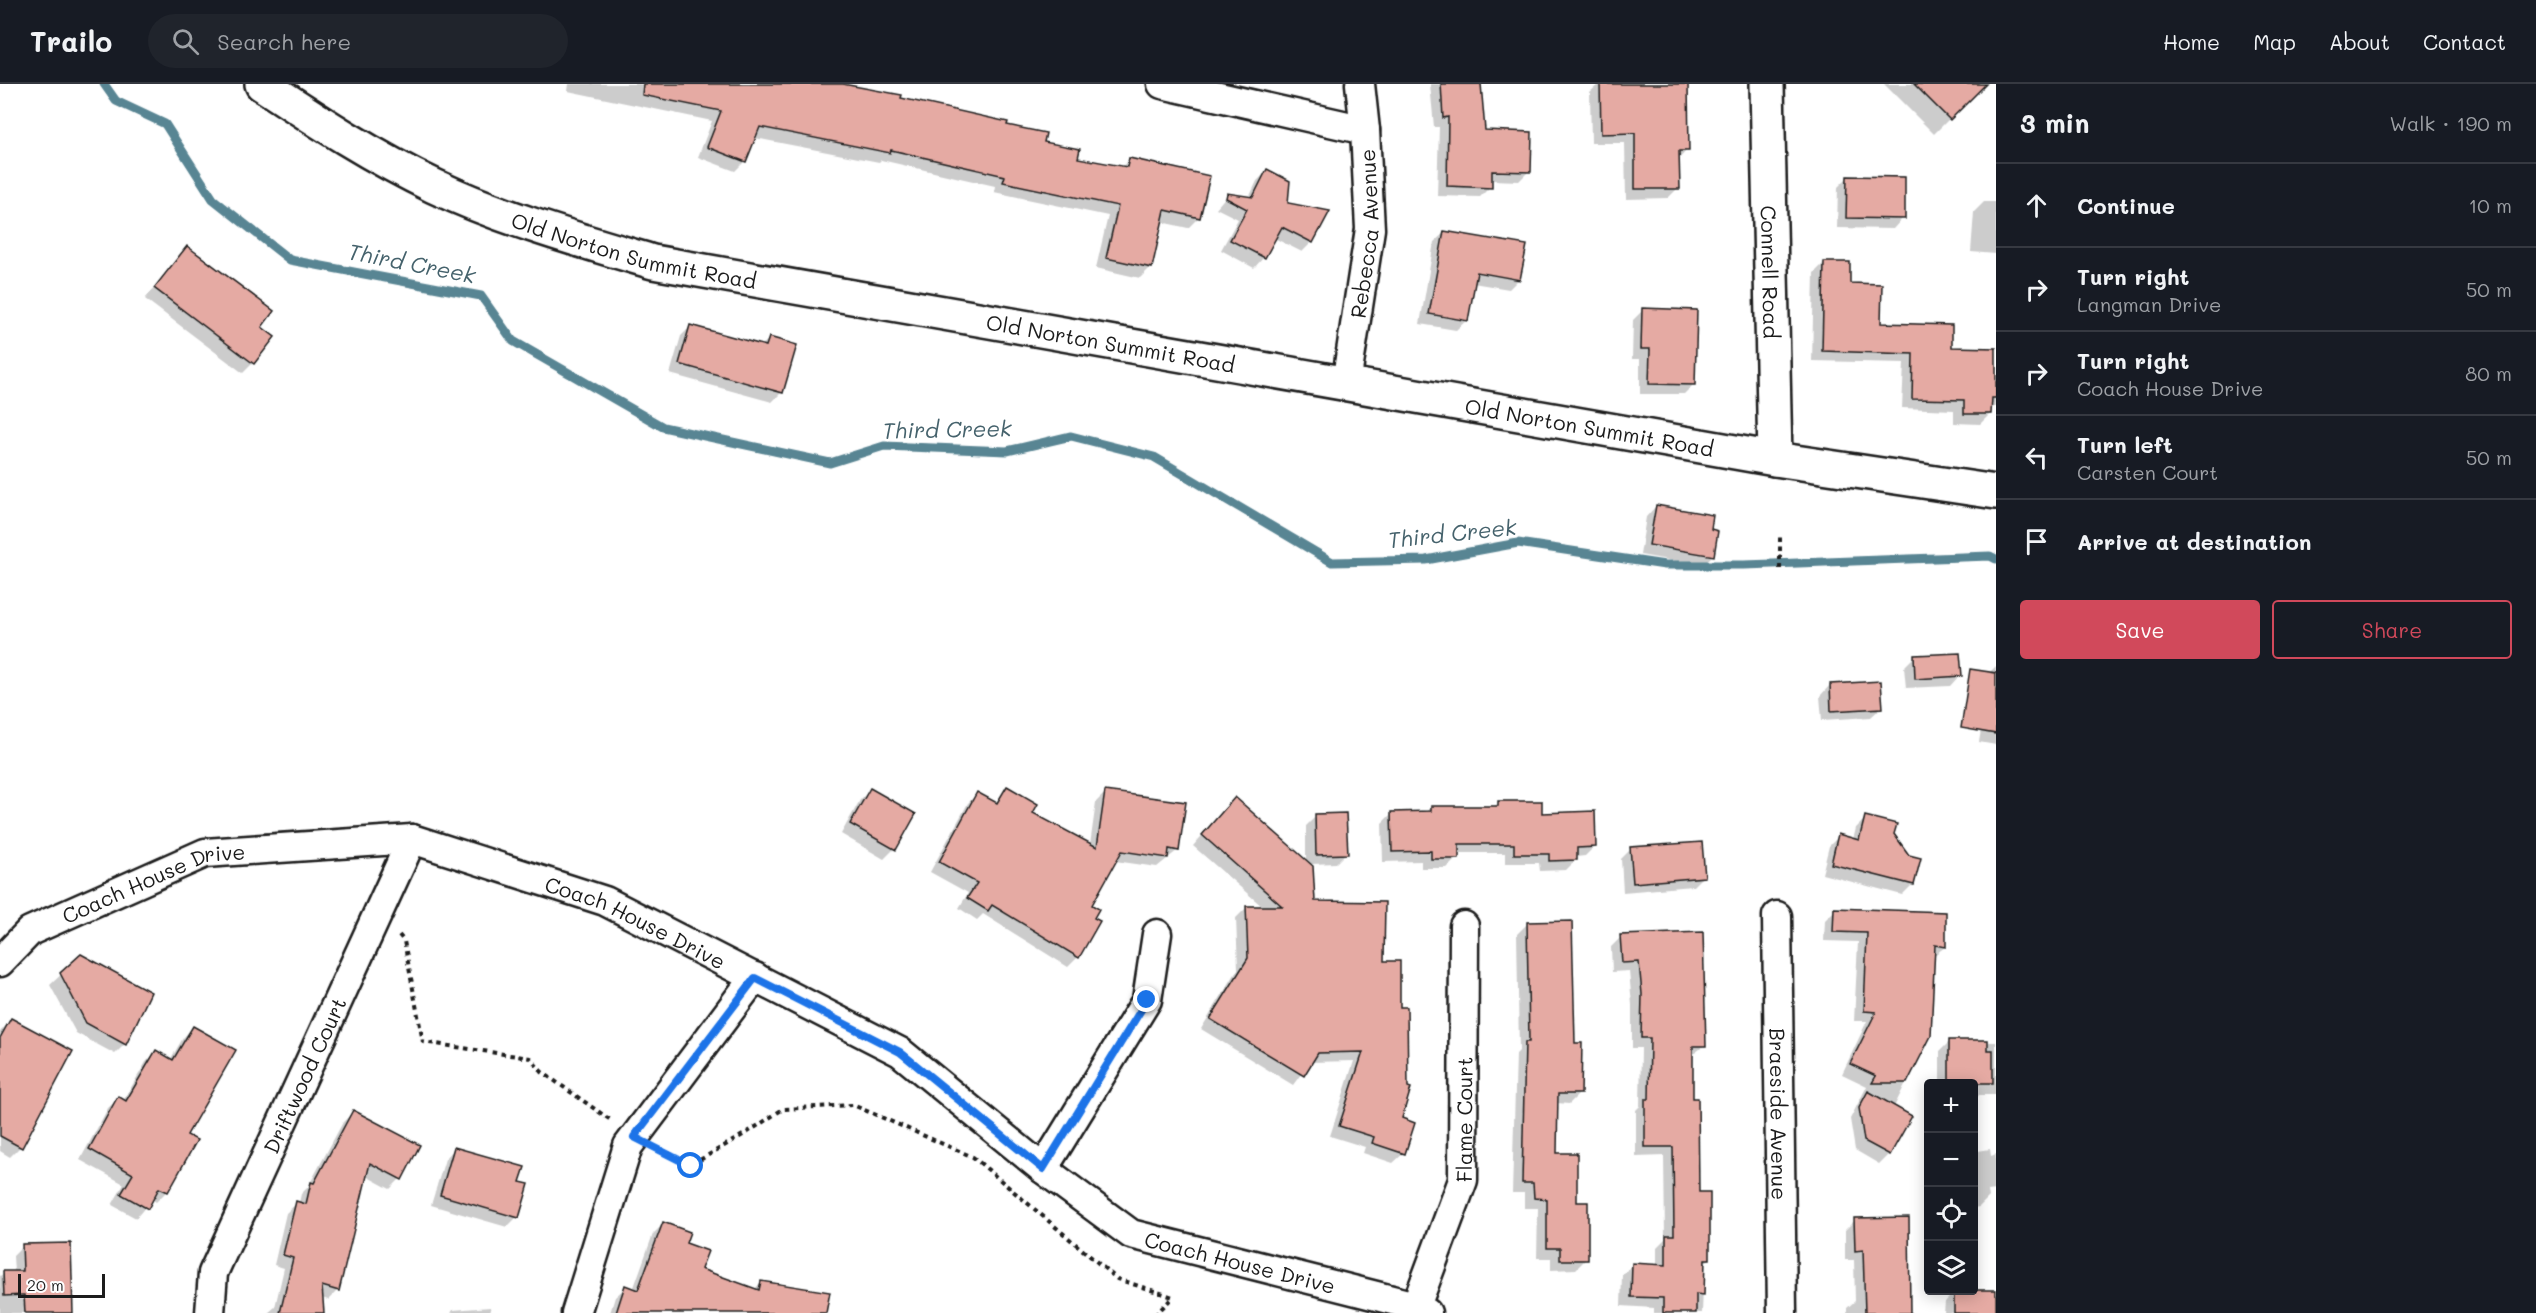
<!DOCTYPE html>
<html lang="en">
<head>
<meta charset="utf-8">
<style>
	body { margin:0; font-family:Mali,sans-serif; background:#20242c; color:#f1f3f6 }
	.controls { position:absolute; right:18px; bottom:18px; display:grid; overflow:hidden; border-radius:6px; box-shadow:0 3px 15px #0003 }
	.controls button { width:54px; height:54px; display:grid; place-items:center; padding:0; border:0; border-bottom:2px solid #363941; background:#171b24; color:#f1f3f6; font:30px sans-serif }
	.scale { position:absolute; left:18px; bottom:15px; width:87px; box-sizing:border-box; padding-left:6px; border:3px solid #1c1c1c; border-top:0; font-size:16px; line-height:21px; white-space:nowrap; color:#1c1c1c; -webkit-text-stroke:4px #fff; paint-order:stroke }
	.stop { position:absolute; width:18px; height:18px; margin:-14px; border:4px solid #1a73e8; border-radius:50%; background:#fff }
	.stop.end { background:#1a73e8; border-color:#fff; box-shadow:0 2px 6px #0008 }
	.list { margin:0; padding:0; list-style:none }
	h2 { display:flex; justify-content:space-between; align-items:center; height:78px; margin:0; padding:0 24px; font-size:26px }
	h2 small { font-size:20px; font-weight:400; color:#9ea1a6 }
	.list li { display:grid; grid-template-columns:39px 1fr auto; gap:18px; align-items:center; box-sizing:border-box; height:84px; padding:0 24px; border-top:2px solid #363941 }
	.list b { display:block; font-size:22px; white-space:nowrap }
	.list p { margin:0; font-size:20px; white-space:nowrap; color:#9ea1a6 }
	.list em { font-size:20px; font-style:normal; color:#9ea1a6 }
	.actions { display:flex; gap:12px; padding:18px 24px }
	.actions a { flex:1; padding:14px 0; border:2px solid #d1495b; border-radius:6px; text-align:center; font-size:21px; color:#d1495b }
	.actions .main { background:#d1495b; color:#fff }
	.icon { flex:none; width:33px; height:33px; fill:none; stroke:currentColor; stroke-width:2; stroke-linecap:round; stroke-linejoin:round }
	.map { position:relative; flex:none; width:1996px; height:1229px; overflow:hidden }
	header { display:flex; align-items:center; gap:36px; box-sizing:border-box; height:84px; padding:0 30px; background:#171b24; border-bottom:2px solid #363941 }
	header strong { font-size:28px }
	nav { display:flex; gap:33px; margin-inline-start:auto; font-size:21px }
	.search { width:420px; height:54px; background:#20242c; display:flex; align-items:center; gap:15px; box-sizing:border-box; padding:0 21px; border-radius:33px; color:#9ea1a6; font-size:22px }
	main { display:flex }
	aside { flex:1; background:#171b24 }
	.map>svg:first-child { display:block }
	.shadow { fill:#0003 }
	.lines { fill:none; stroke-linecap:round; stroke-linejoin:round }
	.stream { stroke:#598593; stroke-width:9 }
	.building { fill:#e5aaa3; stroke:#1c1c1c; stroke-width:1.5 }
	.minor-casing { stroke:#1c1c1c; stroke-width:33 }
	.tertiary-casing { stroke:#1c1c1c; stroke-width:38 }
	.secondary-casing { stroke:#1c1c1c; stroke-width:38 }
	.path { stroke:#1c1c1c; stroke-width:4; stroke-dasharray:4.5 4.5; stroke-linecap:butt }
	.minor { stroke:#fff; stroke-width:28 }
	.tertiary { stroke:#fff; stroke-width:33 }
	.secondary { stroke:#fff; stroke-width:33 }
	.route { stroke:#1a73e8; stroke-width:8 }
	.labels { text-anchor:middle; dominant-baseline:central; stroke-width:4.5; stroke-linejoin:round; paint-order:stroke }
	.street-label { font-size:21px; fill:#1c1c1c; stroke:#fff }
	.water-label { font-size:22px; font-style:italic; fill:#45626c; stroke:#fff }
</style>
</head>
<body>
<header>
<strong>Trailo</strong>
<div class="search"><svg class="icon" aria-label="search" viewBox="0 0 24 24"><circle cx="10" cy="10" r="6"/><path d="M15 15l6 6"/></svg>Search here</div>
<nav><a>Home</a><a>Map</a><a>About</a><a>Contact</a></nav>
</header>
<main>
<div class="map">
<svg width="1996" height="1229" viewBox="0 0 1996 1229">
	<rect width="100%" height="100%" fill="#fff"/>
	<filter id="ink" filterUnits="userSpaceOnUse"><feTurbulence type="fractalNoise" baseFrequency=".0167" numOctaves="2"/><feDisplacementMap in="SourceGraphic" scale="12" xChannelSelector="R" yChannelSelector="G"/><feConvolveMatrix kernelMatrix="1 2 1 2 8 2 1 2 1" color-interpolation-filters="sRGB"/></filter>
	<g filter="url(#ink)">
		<g class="shadow">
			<path d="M 569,0 L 834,0 L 1005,42 L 1076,75 L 1121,84 L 1129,75 L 1198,134 L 1188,144 L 1161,138 L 1150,184 L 1140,194 L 1096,184 L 1108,132 L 994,108 L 995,102 L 881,76 L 879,78 L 755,54 L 745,77 L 735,87 L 698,73 L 712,37 L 568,7 Z"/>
			<path d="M 1430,0 L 1480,0 L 1484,48 L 1529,87 L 1519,97 L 1491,96 L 1490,103 L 1480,113 L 1437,112 L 1439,43 L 1434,43 Z"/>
			<path d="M 1599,0 L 1687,0 L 1687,66 L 1678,76 L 1678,104 L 1668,114 L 1626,115 L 1625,59 L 1591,59 L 1590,8 Z"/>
			<path d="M 1884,0 L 1964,0 L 1974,10 L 1934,50 Z"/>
			<path d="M 1267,87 L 1312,158 L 1302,168 L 1274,154 L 1264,173 L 1254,184 L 1221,166 L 1238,135 L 1216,124 L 1228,110 L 1249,114 L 1257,97 Z"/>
			<path d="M 1848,93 L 1903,134 L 1893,145 L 1837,144 L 1838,103 Z"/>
			<path d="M 1984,118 L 1996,118 L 1996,170 L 1971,168 L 1974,128 Z"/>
			<path d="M 1445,148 L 1519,195 L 1509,205 L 1473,199 L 1467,236 L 1456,246 L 1420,240 L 1434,158 Z"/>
			<path d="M 187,164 L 260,243 L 253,279 L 243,289 L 145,215 Z"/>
			<path d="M 1824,179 L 1848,201 L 1879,240 L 1950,264 L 1996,265 L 1996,323 L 1990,323 L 1990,330 L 1980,340 L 1954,339 L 1954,326 L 1902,324 L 1904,279 L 1812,277 L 1814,189 Z"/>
			<path d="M 1643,226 L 1694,300 L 1684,310 L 1640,310 L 1640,275 L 1632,275 L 1633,236 Z"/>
			<path d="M 691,242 L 761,262 L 769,255 L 782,308 L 772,318 L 670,290 L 681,252 Z"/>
			<path d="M 1656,422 L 1716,448 L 1712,472 L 1702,482 L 1640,471 L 1646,433 Z"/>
			<path d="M 1914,573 L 1960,591 L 1950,602 L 1906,604 L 1904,583 Z"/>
			<path d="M 1996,582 L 1996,661 L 1979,658 L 1991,587 Z"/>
			<path d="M 1830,601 L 1882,623 L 1871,633 L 1822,636 L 1820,612 Z"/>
			<path d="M 1008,704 L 1031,729 L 1090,761 L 1096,718 L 1106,708 L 1178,766 L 1157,783 L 1115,777 L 1089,821 L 1078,873 L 1068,883 L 983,830 L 977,836 L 959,824 L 968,809 L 930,788 L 968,719 L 978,709 L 995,719 Z"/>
			<path d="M 870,706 L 894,765 L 884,775 L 841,750 L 860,716 Z"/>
			<path d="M 1498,719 L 1541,731 L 1595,762 L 1585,772 L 1576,773 L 1576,776 L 1566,786 L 1540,787 L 1539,779 L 1505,779 L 1505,769 L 1457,769 L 1457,774 L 1447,784 L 1421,784 L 1421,777 L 1383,778 L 1382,739 L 1392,729 L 1426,728 L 1431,723 L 1494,723 Z"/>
			<path d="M 1225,725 L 1306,778 L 1306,742 L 1316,732 L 1346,769 L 1336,779 L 1312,780 L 1314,818 L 1383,878 L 1404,1069 L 1393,1079 L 1363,1069 L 1365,1063 L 1330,1052 L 1354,977 L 1310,978 L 1293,1001 L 1201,945 L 1238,885 L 1236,834 L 1246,824 L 1263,823 L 1193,762 Z"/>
			<path d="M 1866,734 L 1893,751 L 1908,773 L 1919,775 L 1912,801 L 1902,811 L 1822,790 L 1829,762 L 1839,752 L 1853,756 L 1856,744 Z"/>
			<path d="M 1631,765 L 1703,792 L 1693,802 L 1623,808 L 1621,775 Z"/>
			<path d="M 1835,826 L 1945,829 L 1945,863 L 1933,872 L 1929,952 L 1894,1023 L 1889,1070 L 1879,1080 L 1855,1066 L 1850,1035 L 1867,1002 L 1842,990 L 1867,937 L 1854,937 L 1858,858 L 1824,857 L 1825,836 Z"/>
			<path d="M 1527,840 L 1573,960 L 1580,1009 L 1569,1020 L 1557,1019 L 1556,1071 L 1576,1120 L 1586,1175 L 1576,1185 L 1551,1186 L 1551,1174 L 1537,1174 L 1538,1124 L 1524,1124 L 1524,1109 L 1512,1109 L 1516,970 L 1519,967 L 1517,850 Z"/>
			<path d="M 1621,853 L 1704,962 L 1692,971 L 1691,1016 L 1697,1110 L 1709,1175 L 1704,1180 L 1702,1229 L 1654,1229 L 1654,1224 L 1621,1222 L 1622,1191 L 1632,1181 L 1657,1182 L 1657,1163 L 1665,1155 L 1664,1072 L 1636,1073 L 1636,1026 L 1640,1022 L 1641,964 L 1632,964 L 1632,921 L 1629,887 L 1612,888 L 1611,863 Z"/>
			<path d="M 81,872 L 125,960 L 115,970 L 76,949 L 50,901 Z"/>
			<path d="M 11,936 L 20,1063 L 10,1073 L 0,1067 L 0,948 Z"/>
			<path d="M 193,943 L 185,1051 L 195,1057 L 166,1108 L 156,1118 L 152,1115 L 136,1134 L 112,1121 L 124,1100 L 80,1076 L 108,1024 L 119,1014 L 123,1017 L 146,978 L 156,968 L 170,976 L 183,954 Z"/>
			<path d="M 1950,957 L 1996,958 L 1996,1011 L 1979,1011 L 1974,1018 L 1974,1000 L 1940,1000 L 1940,967 Z"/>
			<path d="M 353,1028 L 400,1095 L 390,1105 L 366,1092 L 338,1206 L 328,1216 L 322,1214 L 323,1229 L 268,1229 L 275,1223 L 284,1184 L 274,1181 L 286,1129 L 297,1119 L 299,1119 L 301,1110 L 308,1103 L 343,1038 Z"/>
			<path d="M 1974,1056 L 1976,1056 L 1978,1067 L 1990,1065 L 1991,1072 L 1996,1070 L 1996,1106 L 1988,1107 L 1989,1113 L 1979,1123 L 1974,1124 Z"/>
			<path d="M 455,1064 L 518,1099 L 517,1133 L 507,1143 L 431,1121 L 445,1075 Z"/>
			<path d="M 1855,1136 L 1909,1229 L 1847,1229 L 1847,1224 L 1855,1217 L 1854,1176 L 1845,1176 L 1845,1146 Z"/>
			<path d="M 663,1140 L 684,1160 L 699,1186 L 754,1206 L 761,1198 L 825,1229 L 610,1229 L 615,1213 L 626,1203 L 633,1206 L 653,1150 Z"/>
			<path d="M 23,1162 L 72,1229 L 0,1229 L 0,1192 L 4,1189 L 14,1188 L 13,1172 Z"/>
			<path d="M 1955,1207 L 1996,1208 L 1996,1229 L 1944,1229 L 1945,1218 Z"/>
			<path d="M 490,1223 L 491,1229 L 451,1229 L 453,1226 Z"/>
		</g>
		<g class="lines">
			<path class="stream" d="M 104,0 L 116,17 L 165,40 L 213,115 L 290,176 L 481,212 L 513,257 L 663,343 L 830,379 L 884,362 L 1007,367 L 1071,352 L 1154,373 L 1332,478 L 1426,476 L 1518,459 L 1665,481 L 1744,481 L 1990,472 L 1996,475"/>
		</g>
		<g class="building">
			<path d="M 643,0 L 843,0 L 902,11 L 901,14 L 1008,38 L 1007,41 L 1046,49 L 1044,58 L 1080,65 L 1078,74 L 1127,83 L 1129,74 L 1210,92 L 1200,134 L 1165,126 L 1152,184 L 1106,174 L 1118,122 L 1003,98 L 1005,92 L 891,66 L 890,69 L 760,43 L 746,78 L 707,63 L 721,27 L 642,11 Z"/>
			<path d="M 1441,0 L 1481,0 L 1485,46 L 1532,48 L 1531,88 L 1492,87 L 1492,104 L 1447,102 L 1448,33 L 1443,34 Z"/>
			<path d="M 1600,0 L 1688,0 L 1689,67 L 1679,67 L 1680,105 L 1635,105 L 1635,49 L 1601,50 Z"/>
			<path d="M 1914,0 L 1986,0 L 1950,36 Z"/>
			<path d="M 1267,85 L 1290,97 L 1288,119 L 1330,127 L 1313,159 L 1282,143 L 1265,174 L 1230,156 L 1247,125 L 1226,114 L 1227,109 L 1253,113 Z"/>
			<path d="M 1847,92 L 1905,93 L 1905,135 L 1846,134 Z"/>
			<path d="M 1444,147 L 1527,161 L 1520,196 L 1477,188 L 1468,237 L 1429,230 Z"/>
			<path d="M 187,162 L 274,227 L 262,243 L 275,253 L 254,280 L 154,204 Z"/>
			<path d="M 1824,178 L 1850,178 L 1850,199 L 1882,200 L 1881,239 L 1952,241 L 1952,263 L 1996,264 L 1996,314 L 1992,314 L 1991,330 L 1964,330 L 1964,316 L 1912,315 L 1913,270 L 1822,267 Z"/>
			<path d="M 1642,224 L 1697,226 L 1695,301 L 1649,300 L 1650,265 L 1641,265 Z"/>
			<path d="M 690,241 L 766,262 L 769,253 L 797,261 L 783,309 L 679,280 Z"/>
			<path d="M 1656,421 L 1713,431 L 1711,445 L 1718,447 L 1714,472 L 1649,461 Z"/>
			<path d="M 1960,569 L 1962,592 L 1915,595 L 1914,571 Z"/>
			<path d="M 1970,585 L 1996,589 L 1996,650 L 1961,644 Z"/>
			<path d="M 1881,597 L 1883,624 L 1831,627 L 1830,600 Z"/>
			<path d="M 1007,702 L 1038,720 L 1033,729 L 1097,763 L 1105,707 L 1186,718 L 1179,767 L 1169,765 L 1168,774 L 1122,767 L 1092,821 L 1099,825 L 1094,834 L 1100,837 L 1079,874 L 992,821 L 988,827 L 967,814 L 977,799 L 939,778 L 977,708 L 997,719 Z"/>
			<path d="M 870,704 L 916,730 L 896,766 L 850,740 Z"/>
			<path d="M 1235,713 L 1313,782 L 1315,817 L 1385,818 L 1384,877 L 1400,877 L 1400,923 L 1407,923 L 1408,1003 L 1411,1004 L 1402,1034 L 1415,1039 L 1405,1070 L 1372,1059 L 1374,1053 L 1339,1042 L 1363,968 L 1318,969 L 1304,992 L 1210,935 L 1248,874 L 1246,822 L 1282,822 L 1202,751 Z"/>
			<path d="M 1498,717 L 1542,717 L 1542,729 L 1595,727 L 1596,763 L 1577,764 L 1577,776 L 1549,777 L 1549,770 L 1514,770 L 1514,760 L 1459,760 L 1459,775 L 1431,775 L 1431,767 L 1392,768 L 1391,728 L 1431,727 L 1431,722 L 1498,722 Z"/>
			<path d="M 1346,729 L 1348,770 L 1316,771 L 1315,730 Z"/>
			<path d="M 1865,732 L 1897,740 L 1894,750 L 1909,771 L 1921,774 L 1914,801 L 1831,780 L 1838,750 L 1859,756 Z"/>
			<path d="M 1702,758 L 1705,793 L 1633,799 L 1630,763 Z"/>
			<path d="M 1834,824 L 1946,828 L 1946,863 L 1935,861 L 1931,952 L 1907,999 L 1872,999 L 1876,992 L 1850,980 L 1876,928 L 1864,927 L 1867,849 L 1833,848 Z"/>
			<path d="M 1572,837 L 1575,959 L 1582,959 L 1581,1010 L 1558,1010 L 1557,1069 L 1577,1069 L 1577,1118 L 1588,1118 L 1588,1176 L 1560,1176 L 1560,1164 L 1547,1164 L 1547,1115 L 1534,1114 L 1533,1099 L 1522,1099 L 1525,958 L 1529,958 L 1527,838 Z"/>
			<path d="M 1703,848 L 1706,962 L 1693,962 L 1693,1014 L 1698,1014 L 1699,1108 L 1710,1108 L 1710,1175 L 1705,1175 L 1704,1211 L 1696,1210 L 1696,1229 L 1663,1229 L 1663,1214 L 1631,1213 L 1632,1179 L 1666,1181 L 1666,1151 L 1674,1151 L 1673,1063 L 1645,1063 L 1645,1015 L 1649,1015 L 1650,954 L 1641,954 L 1642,910 L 1639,878 L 1622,879 L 1620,851 Z"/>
			<path d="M 81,870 L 151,908 L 126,961 L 86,939 L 60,889 Z"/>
			<path d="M 11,934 L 73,967 L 22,1064 L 0,1052 L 0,954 Z"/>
			<path d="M 193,942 L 236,966 L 187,1051 L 197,1056 L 168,1108 L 159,1104 L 148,1125 L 121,1110 L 133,1090 L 89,1065 L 118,1012 L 126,1017 L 156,966 L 173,976 Z"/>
			<path d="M 1949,956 L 1988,956 L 1988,966 L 1993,966 L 1993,999 L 1949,999 Z"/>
			<path d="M 1868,1007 L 1912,1032 L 1890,1071 L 1864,1057 L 1859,1024 Z"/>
			<path d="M 353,1026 L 420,1061 L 402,1096 L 370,1079 L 339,1207 L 322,1202 L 324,1229 L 280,1229 L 293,1174 L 283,1171 L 296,1117 L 306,1120 L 311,1098 L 314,1099 Z"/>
			<path d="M 454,1063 L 525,1083 L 520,1098 L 529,1100 L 519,1134 L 440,1111 Z"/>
			<path d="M 1909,1133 L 1910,1229 L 1865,1229 L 1863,1166 L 1855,1167 L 1854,1134 Z"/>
			<path d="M 663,1138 L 690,1148 L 686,1159 L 708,1167 L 701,1185 L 759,1206 L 761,1197 L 830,1208 L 826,1229 L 616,1229 L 625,1201 L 638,1206 Z"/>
			<path d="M 71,1159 L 73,1229 L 25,1229 L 24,1211 L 4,1212 L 3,1187 L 23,1187 L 22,1160 Z"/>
			<rect x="1954" y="1206" width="42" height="23"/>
		</g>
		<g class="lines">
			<defs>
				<g id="minor">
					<path d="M 1162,0 L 1365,46"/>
					<path id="s1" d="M 1346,300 L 1370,145 L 1365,46 L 1360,0"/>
					<path id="s2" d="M 1777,832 L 1782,1229"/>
					<path id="s3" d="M 0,878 L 30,847 L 205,769 L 412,755 L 605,817 L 900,968 L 1043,1085 L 1131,1150 L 1416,1222 L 1427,1229"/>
					<path d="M 1043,1085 L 1147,916 L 1157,850"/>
					<path id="s4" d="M 1416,1222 L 1463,1096 L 1464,842"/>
					<path id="s5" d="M 210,1229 L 213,1189 L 412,755"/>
					<path d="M 576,1229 L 628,1062 L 755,893"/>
				</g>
				<g id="tertiary">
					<path id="s6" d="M 1767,0 L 1775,375"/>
				</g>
				<g id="secondary">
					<path id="s7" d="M 262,0 C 318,37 373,73 434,102 C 504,135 579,156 653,178 L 1775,375 L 1996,408"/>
				</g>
			</defs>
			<use href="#minor" class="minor-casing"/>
			<use href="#tertiary" class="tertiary-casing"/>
			<use href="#secondary" class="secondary-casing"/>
			<g class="path">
				<path d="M 1780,485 L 1780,453"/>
				<path d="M 399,851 L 404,857 L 423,958 L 530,974 L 542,988 L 612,1037"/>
				<path d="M 660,1066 L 691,1081 L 748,1048 L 783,1025 L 853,1021 L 973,1073 L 1117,1195 L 1173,1213 L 1157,1229"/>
			</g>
			<use href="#minor" class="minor"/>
			<use href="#tertiary" class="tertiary"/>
			<use href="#secondary" class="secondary"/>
		</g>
	</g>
	<g class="lines" filter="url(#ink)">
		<path class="route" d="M 691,1082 L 634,1053 L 755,894 L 900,968 L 1043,1085 L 1147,916"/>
	</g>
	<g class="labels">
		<g class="street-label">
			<text stroke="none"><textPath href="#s1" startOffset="152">Rebecca Avenue</textPath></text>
			<text stroke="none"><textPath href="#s7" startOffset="411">Old Norton Summit Road</textPath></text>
			<text stroke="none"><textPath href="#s6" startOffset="188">Connell Road</textPath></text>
			<text stroke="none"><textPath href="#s7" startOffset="897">Old Norton Summit Road</textPath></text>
			<text stroke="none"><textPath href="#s7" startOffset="1383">Old Norton Summit Road</textPath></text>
			<text stroke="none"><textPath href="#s3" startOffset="177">Coach House Drive</textPath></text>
			<text stroke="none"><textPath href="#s3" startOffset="681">Coach House Drive</textPath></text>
			<text stroke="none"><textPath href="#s5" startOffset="258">Driftwood Court</textPath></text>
			<text stroke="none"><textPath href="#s2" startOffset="198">Braeside Avenue</textPath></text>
			<text stroke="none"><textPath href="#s4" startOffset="195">Flame Court</textPath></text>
			<text stroke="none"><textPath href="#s3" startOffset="1383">Coach House Drive</textPath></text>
		</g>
		<g class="water-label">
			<text transform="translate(412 179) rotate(11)">Third Creek</text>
			<text transform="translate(947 345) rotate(-1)">Third Creek</text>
			<text transform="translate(1452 449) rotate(-6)">Third Creek</text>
		</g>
	</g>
</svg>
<div class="controls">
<button>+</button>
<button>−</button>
<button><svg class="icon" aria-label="locate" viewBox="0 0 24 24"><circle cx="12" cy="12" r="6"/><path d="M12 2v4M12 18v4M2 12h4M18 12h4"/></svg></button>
<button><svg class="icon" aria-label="layers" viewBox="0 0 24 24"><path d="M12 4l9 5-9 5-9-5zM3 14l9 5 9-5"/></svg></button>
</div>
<div class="scale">20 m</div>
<div class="stop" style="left:691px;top:1082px"></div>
<div class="stop end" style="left:1147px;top:916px"></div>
</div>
<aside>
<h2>3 min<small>Walk · 190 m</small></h2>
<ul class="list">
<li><svg class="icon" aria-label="ahead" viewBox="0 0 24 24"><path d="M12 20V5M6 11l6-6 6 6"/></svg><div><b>Continue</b></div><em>10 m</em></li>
<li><svg class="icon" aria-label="right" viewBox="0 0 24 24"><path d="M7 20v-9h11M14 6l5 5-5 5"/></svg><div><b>Turn right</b><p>Langman Drive</p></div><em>50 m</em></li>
<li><svg class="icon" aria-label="right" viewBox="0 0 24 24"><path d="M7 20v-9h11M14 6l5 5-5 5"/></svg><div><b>Turn right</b><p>Coach House Drive</p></div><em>80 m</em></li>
<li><svg class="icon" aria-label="left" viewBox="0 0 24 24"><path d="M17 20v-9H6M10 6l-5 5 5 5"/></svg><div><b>Turn left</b><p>Carsten Court</p></div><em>50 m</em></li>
<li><svg class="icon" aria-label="arrive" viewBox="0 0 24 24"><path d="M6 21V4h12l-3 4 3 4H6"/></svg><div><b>Arrive at destination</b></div></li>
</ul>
<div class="actions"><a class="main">Save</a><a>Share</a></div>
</aside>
</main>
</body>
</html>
